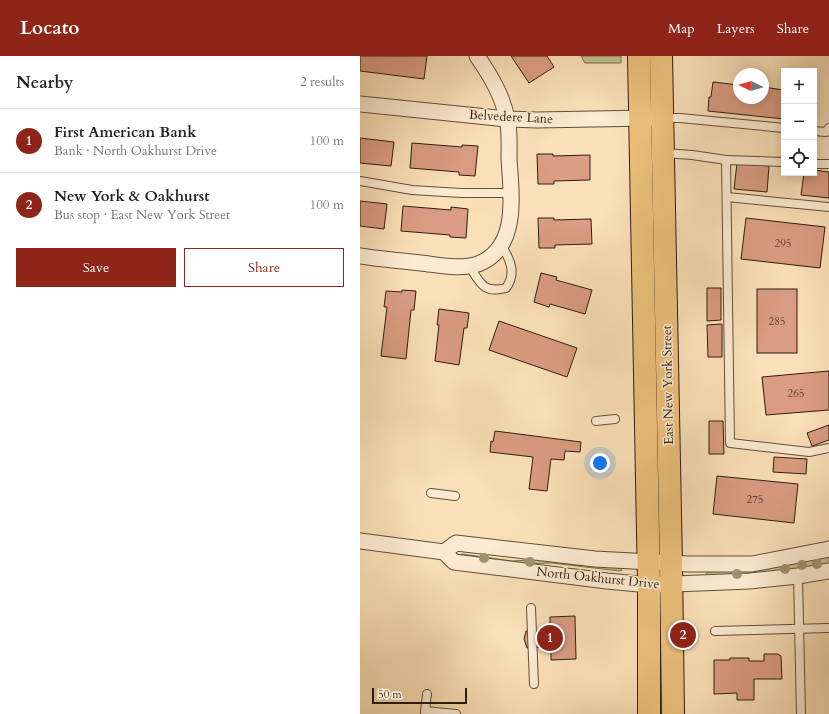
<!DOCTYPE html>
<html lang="en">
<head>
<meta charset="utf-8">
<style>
	body { margin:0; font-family:Cardo,serif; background:#f6f6f6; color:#222 }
	.controls { position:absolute; right:12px; top:12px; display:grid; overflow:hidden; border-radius:0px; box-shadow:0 2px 10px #0003 }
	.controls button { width:36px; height:36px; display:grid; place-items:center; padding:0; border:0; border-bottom:1px solid #e0e0e0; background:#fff; color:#222; font:20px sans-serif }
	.compass { position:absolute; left:373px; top:12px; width:36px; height:36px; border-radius:50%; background:#fff; box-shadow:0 2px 10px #0003; rotate:275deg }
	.scale { position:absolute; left:12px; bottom:10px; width:95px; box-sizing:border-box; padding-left:4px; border:2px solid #301d0e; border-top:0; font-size:11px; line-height:14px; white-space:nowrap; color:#301d0e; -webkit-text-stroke:3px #fcebd1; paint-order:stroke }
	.you { position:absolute; left:240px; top:407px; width:14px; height:14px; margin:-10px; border:3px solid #fff; border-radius:50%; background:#1a73e8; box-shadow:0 0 0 6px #1a73e833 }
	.badge { display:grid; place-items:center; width:26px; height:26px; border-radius:50%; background:#8f2418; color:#fff; font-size:13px; font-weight:700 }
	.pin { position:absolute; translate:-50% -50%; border:2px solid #fff; box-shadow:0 1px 4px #0006 }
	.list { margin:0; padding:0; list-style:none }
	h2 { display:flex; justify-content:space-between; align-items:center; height:52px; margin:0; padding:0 16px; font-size:17px }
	h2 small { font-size:13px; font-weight:400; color:#767676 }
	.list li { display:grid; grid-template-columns:26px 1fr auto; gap:12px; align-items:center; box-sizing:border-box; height:64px; padding:0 16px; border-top:1px solid #e0e0e0 }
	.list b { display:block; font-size:15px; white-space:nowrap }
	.list p { margin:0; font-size:13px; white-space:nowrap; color:#767676 }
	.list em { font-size:13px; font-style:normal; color:#767676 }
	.actions { display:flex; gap:8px; padding:12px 16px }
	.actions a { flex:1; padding:9px 0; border:1px solid #8f2418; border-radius:0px; text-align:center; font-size:14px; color:#8f2418 }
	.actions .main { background:#8f2418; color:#fff }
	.icon { flex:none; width:22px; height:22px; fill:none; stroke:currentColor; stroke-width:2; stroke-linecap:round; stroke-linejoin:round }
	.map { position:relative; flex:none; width:469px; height:658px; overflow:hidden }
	header { display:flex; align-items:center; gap:24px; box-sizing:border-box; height:56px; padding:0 20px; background:#8f2418; color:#fff }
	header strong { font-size:19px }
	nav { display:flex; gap:22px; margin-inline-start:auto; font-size:14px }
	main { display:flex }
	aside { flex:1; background:#fff }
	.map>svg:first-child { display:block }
	.green { fill:#c2c18b; stroke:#796f4c }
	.building { fill:#da9c82; stroke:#301d0e }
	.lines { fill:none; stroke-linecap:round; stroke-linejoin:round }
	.service-casing { stroke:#624e38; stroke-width:10 }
	.minor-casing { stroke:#624e38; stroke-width:17 }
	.primary-casing { stroke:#301d0e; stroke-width:24 }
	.service { stroke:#fcebd1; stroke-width:8 }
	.minor { stroke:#fcebd1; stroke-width:15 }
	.primary { stroke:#edc07c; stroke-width:22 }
	.tree { fill:#a3906f }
	.labels { text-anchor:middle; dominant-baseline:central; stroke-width:3; stroke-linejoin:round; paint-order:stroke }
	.number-label { font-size:11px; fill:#5a3d2b }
	.street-label { font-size:13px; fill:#301d0e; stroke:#fcebd1 }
</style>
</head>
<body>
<header>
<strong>Locato</strong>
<nav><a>Map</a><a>Layers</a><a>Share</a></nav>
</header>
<main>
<aside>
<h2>Nearby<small>2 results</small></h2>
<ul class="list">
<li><span class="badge">1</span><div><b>First American Bank</b><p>Bank · North Oakhurst Drive</p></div><em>100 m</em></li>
<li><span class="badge">2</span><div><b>New York &amp; Oakhurst</b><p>Bus stop · East New York Street</p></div><em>100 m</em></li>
</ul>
<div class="actions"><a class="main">Save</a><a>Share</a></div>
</aside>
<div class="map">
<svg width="469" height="658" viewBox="0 0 469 658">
	<rect width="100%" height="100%" fill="#fae0b8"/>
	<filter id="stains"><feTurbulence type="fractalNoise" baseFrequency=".005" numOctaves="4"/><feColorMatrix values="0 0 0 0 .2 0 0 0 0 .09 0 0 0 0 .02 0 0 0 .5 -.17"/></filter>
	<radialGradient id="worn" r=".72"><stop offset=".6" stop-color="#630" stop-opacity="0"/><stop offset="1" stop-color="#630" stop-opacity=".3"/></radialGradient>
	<g class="green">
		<path d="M 221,0 L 261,0 L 261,7 L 225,7 Z"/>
		<path d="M 469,497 L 469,511 L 446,516 L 346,521 L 346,518 L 348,516 L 398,514 Z"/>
		<path d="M 102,498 L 152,505 L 185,503 L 260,512 L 262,514 L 260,515 L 192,507 L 151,508 L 99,500 L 100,499 Z"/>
	</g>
	<g class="building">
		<path d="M 0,0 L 67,0 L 64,23 L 0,15 Z"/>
		<path d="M 151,0 L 187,0 L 194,11 L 169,27 Z"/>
		<path d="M 353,26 L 379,29 L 379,42 L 403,42 L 403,31 L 424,34 L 424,63 L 348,55 L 349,41 L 351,41 Z"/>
		<path d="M 0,82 L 34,86 L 31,110 L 0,107 Z"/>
		<path d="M 52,87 L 102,91 L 102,89 L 118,90 L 115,120 L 99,119 L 99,116 L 50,112 Z"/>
		<path d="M 177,98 L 193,98 L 193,100 L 230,99 L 230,124 L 194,125 L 194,128 L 178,128 Z"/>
		<path d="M 377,107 L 409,110 L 407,136 L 374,133 Z"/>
		<path d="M 454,114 L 469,116 L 469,142 L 441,139 L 444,117 L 454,117 Z"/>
		<path d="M 0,145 L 27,148 L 24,173 L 0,170 Z"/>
		<path d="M 43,150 L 91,154 L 91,151 L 108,153 L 106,182 L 90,181 L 90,179 L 41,175 Z"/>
		<path d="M 178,162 L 194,162 L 194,164 L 231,163 L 232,188 L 195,189 L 195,192 L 179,192 Z"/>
		<path d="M 386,162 L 465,171 L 460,212 L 381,203 Z"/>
		<path d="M 181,217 L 197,221 L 196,224 L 232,234 L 225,258 L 190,248 L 189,251 L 174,246 Z"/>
		<path d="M 347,232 L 361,232 L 361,264 L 347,265 Z"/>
		<rect x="397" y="233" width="40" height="64"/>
		<path d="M 42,234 L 56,235 L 54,254 L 51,254 L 46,303 L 21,300 L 27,251 L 24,251 L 26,235 L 42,236 Z"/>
		<path d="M 79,253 L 109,257 L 107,272 L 104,272 L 99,309 L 75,305 L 79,269 L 77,269 Z"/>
		<path d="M 139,265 L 217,292 L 207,321 L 129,294 Z"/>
		<path d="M 362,268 L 362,301 L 348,301 L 347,269 Z"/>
		<path d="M 469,315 L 469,354 L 406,359 L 402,321 Z"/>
		<path d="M 349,365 L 363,365 L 364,398 L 349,398 Z"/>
		<path d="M 469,369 L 469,384 L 452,390 L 447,377 Z"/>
		<path d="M 135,375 L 221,386 L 220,396 L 205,395 L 204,404 L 191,403 L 187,435 L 169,433 L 173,401 L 130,396 L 131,385 L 133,386 Z"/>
		<path d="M 414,401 L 447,403 L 446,418 L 413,416 Z"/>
		<path d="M 357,420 L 438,428 L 434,467 L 353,458 Z"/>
		<path d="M 215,560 L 216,603 L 191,604 L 191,597 L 184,591 L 167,592 L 164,583 L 166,575 L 184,575 L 190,568 L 190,561 Z"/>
		<path d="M 404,598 L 418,598 L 421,600 L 422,623 L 394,623 L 394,644 L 377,644 L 377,637 L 354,638 L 354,604 L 370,604 L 370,602 L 389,602 L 389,605 L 404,605 Z"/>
	</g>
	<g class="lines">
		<defs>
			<g id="service">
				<path d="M 303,62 L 320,62 L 424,72"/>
				<path d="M 454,75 L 466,76 L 469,72"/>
				<path d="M 304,97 L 332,99 L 366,104"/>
				<path d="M 424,106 L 366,104 L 370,387 L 449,396 L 469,392"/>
				<path d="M 454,108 L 469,108"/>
				<path d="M 0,125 L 52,134 L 101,137 L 151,137"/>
				<path d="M 367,141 L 469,151"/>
				<path d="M 110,211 C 120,227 124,238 146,232 C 157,217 150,203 141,189"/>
				<path d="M 236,365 L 255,363"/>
				<path d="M 71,437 L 95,440"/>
				<path d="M 438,520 L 441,658"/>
				<path d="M 171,552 L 174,628"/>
				<path d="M 355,575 L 469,572"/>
				<path d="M 65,655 L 67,638"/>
				<path d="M 65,658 L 65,655 L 96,658"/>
			</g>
			<g id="minor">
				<path d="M 0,48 L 147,63 L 177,64 L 290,62"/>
				<path d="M 0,200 C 20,203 40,205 61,207 C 79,209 100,214 118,208 C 160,192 151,137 149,102 C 149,89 150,75 147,63 C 143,40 130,19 117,0"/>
				<path d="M 0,485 L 84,496 L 94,506 L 247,525 L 289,529 L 390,525 L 438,520 L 469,515"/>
				<path d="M 84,496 L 96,487 L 235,503 L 329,508 L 392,508 L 469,493"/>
			</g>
			<g id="primary">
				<path d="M 279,0 L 289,529 L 289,658"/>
				<path d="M 301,0 L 311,508 L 313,658"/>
			</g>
		</defs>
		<use href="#service" class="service-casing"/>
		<use href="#minor" class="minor-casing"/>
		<use href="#primary" class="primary-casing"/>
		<use href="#service" class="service"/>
		<use href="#minor" class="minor"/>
		<use href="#primary" class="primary"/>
	</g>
	<g class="tree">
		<circle cx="124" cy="502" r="5"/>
		<circle cx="170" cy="506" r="5"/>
		<circle cx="457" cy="508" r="5"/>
		<circle cx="442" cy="509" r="5"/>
		<circle cx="425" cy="513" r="5"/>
		<circle cx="377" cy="518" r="5"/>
	</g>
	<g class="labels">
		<g class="number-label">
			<text x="423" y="187">295</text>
			<text x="417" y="265">285</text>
			<text x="436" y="337">265</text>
			<text x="395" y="443">275</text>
		</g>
		<g class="street-label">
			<text transform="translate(151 61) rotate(3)">Belvedere Lane</text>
			<text transform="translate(308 329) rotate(-91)">East New York Street</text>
			<text transform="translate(238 522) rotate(6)">North Oakhurst Drive</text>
		</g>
	</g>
	<rect width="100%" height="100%" filter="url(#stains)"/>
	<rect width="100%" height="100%" fill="url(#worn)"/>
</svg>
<div class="controls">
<button>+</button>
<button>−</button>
<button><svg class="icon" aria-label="locate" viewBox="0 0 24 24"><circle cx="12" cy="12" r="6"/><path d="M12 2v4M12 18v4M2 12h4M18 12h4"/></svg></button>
</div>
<svg class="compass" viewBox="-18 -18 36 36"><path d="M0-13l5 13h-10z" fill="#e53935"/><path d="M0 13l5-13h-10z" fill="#767676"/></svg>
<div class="scale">50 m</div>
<div class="you"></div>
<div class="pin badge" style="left:190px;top:582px">1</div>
<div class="pin badge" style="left:323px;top:579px">2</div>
</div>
</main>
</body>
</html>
